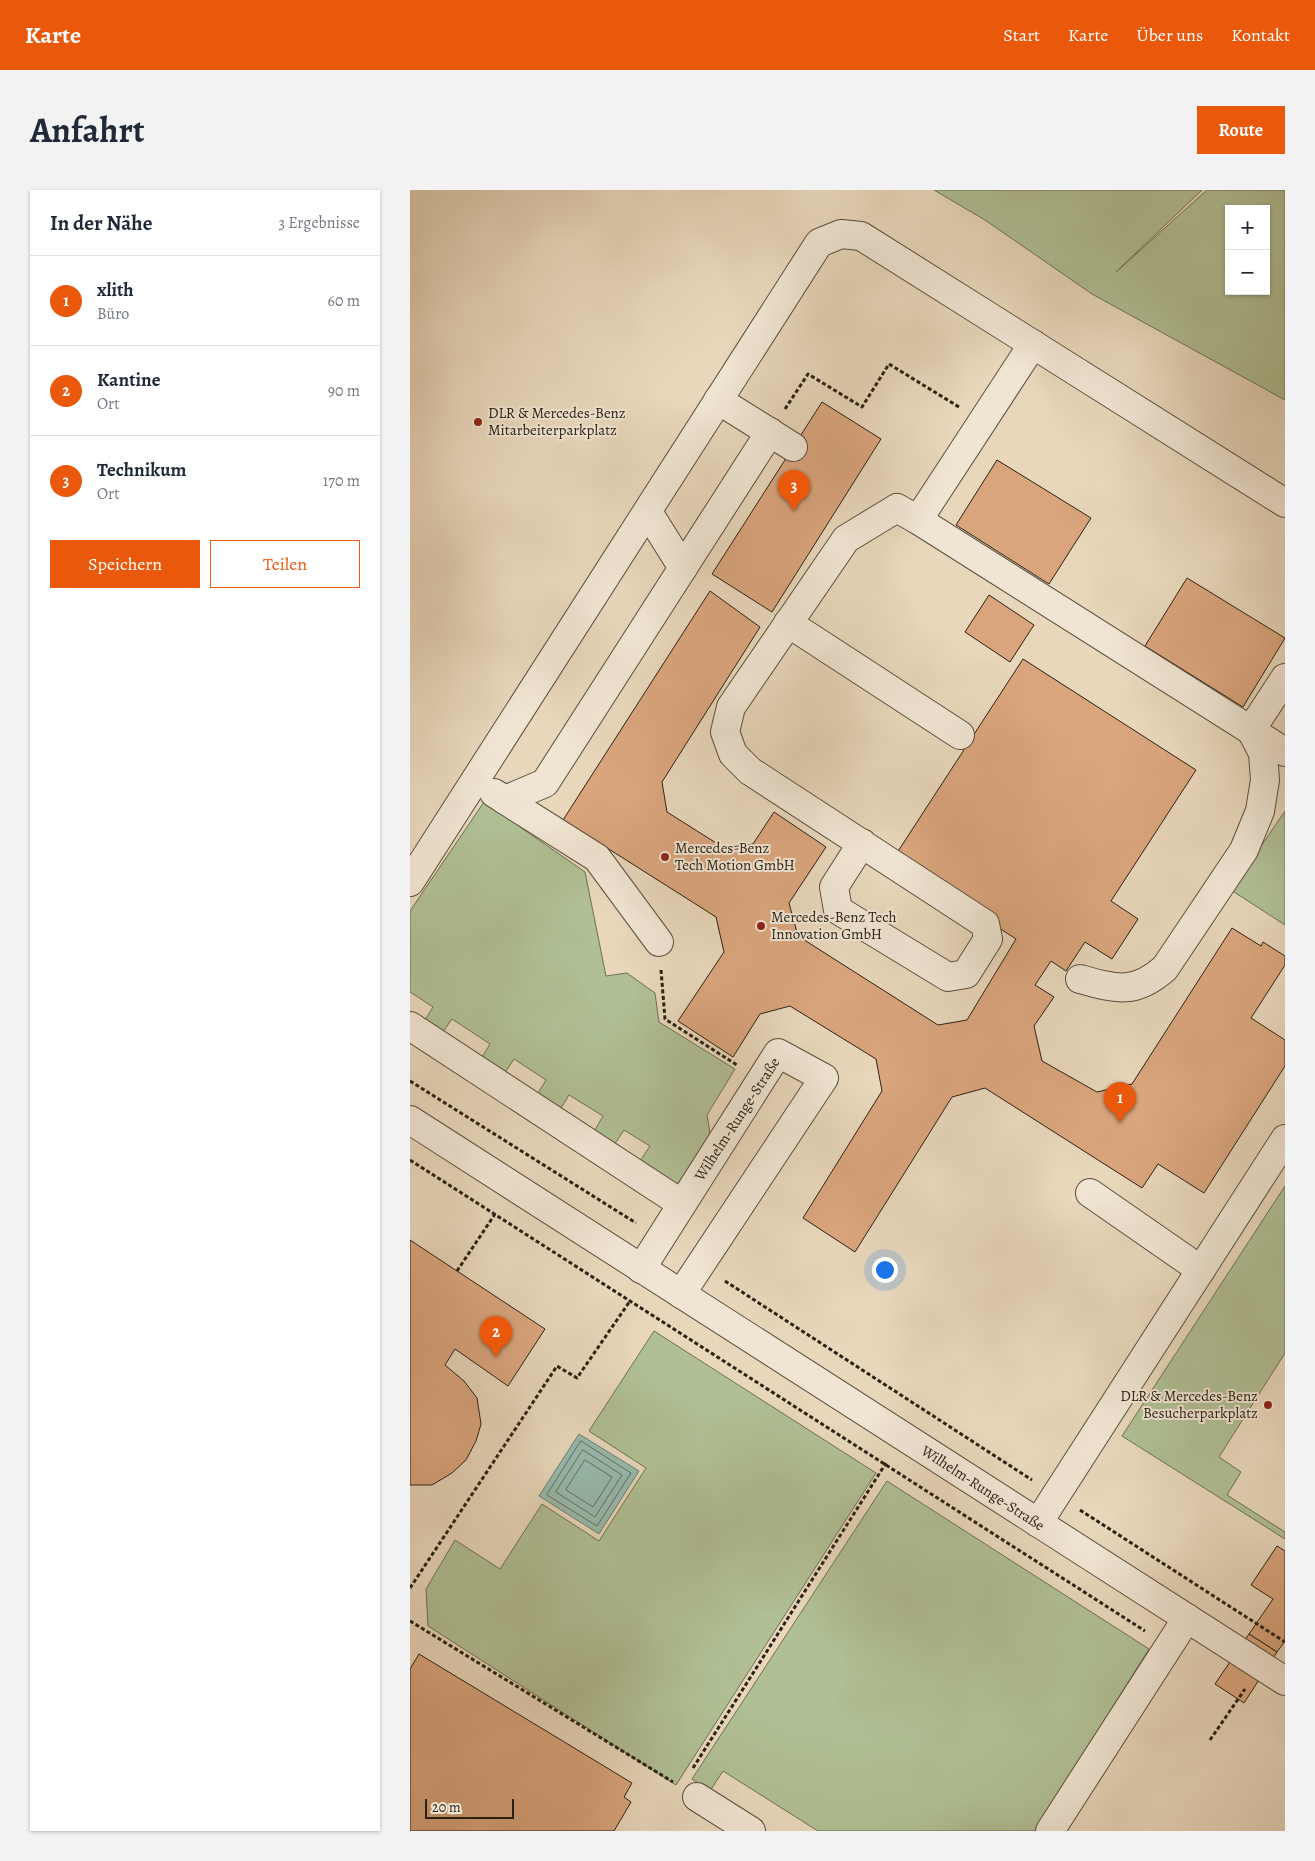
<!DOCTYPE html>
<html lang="de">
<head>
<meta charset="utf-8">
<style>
	body { margin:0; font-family:Alegreya,serif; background:#f2f2f3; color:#1f2937 }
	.controls { position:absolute; right:15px; top:15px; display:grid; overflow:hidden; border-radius:0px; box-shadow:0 1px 4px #0004 }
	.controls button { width:45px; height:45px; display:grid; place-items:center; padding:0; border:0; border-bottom:1px solid #e0e1e3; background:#fff; color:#1f2937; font:25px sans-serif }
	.scale { position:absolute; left:15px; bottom:12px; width:89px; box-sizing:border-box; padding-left:5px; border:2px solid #2a2115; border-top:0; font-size:14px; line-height:18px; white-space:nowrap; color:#2a2115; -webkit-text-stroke:4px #f0e5d3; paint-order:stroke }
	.you { position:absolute; left:474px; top:1079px; width:18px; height:18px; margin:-12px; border:4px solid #fff; border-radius:50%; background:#1a73e8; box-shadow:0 0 0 8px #1a73e833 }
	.badge { display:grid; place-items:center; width:32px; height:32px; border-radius:50%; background:#ea580c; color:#fff; font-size:16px; font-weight:700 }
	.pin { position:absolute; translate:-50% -41px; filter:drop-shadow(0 1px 2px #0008) }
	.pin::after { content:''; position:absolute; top:26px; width:18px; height:15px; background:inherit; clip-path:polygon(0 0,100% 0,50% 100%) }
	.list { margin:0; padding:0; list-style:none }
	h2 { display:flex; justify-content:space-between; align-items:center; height:65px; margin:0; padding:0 20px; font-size:21px }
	h2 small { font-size:16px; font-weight:400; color:#747a83 }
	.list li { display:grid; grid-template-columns:32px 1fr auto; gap:15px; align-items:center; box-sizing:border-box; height:90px; padding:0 20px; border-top:1px solid #e0e1e3 }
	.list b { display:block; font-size:19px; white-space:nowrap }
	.list p { margin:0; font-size:16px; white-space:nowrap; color:#747a83 }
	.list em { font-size:16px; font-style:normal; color:#747a83 }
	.actions { display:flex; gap:10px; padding:15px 20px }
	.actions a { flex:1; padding:11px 0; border:1px solid #ea580c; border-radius:0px; text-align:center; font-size:18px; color:#ea580c }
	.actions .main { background:#ea580c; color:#fff }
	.map { position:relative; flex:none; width:875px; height:1641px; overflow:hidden; border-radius:0px }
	header { display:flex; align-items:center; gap:30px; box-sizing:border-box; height:70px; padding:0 25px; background:#ea580c; color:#fff }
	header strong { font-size:24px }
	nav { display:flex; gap:28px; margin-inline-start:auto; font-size:18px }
	.intro { display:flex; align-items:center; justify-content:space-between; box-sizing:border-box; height:120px; padding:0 30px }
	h1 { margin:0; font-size:35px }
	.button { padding:12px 22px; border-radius:0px; background:#ea580c; color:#fff; font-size:18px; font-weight:700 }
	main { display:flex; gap:30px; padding:0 30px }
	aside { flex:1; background:#fff; border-radius:0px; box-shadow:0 1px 4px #0004 }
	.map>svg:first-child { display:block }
	.green { fill:#b0bf94; stroke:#6d7054; fill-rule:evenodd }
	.water { fill:#97baad; stroke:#6b7d70 }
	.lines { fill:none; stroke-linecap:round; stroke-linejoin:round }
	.shore { stroke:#606e61; stroke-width:1 }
	.building { fill:#daa57d; stroke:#2a2115 }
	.minor-casing { stroke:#5a4e3e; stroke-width:30 }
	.path { stroke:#2a2115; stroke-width:3; stroke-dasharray:4 2.5; stroke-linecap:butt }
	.minor { stroke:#f0e5d3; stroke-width:28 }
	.poi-dot { fill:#8f2418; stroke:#f0e5d3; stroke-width:2 }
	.labels { text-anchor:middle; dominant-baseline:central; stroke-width:4; stroke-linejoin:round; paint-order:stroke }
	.poi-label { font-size:15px; fill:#2a2115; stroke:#f0e5d3; text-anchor:start }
	.street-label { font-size:15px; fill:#2a2115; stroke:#f0e5d3 }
</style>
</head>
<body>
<header>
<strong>Karte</strong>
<nav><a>Start</a><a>Karte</a><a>Über uns</a><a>Kontakt</a></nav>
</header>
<div class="intro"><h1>Anfahrt</h1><a class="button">Route</a></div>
<main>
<aside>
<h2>In der Nähe<small>3 Ergebnisse</small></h2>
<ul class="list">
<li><span class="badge">1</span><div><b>xlith</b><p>Büro</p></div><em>60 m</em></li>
<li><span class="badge">2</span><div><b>Kantine</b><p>Ort</p></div><em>90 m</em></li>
<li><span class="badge">3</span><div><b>Technikum</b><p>Ort</p></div><em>170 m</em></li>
</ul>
<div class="actions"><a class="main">Speichern</a><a>Teilen</a></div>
</aside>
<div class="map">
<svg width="875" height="1641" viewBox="0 0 875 1641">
	<rect width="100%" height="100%" fill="#e8d7bb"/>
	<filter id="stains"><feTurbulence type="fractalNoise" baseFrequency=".004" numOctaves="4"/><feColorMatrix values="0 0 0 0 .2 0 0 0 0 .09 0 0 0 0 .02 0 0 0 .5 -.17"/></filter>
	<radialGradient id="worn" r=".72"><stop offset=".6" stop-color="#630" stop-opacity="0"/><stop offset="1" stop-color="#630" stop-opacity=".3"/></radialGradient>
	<g class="green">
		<path d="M 524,0 L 792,0 L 706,82 L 797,0 L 875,0 L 875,210 L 682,104 L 575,30 ZM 819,19 L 856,19 L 856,101 L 819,101 Z"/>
		<path d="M 74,612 L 175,682 L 196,786 L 217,783 L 245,803 L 249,832 L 325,879 L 297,925 L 301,949 L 267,1002 L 224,980 L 240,956 L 214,940 L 202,958 L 182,945 L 193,926 L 159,905 L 148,923 L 125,908 L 136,890 L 104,869 L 92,887 L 69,872 L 80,854 L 42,829 L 30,846 L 12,835 L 23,817 L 0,802 L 0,721 Z"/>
		<path d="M 875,621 L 875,735 L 821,700 Z"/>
		<path d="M 875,996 L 875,1163 L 809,1267 L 831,1282 L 817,1305 L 875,1342 L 875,1349 L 712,1246 Z"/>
		<path d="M 244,1141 L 466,1283 L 266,1595 L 18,1436 L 16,1399 L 45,1350 L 90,1379 L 132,1314 L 189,1351 L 236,1278 L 179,1241 Z"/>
		<path d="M 477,1291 L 739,1459 L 625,1641 L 408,1641 L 313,1581 L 300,1601 L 282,1589 Z"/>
	</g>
	<path class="water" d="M 169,1244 L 229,1281 L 189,1344 L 129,1306 Z"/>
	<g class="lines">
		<g class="shore">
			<path d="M 171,1251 L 221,1283 L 187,1336 L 137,1305 Z"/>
			<path d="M 173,1260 L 212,1285 L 185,1327 L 146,1302 Z"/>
			<path d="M 175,1270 L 202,1287 L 183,1317 L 156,1300 Z"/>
		</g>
	</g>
	<g class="building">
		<path d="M 412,212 L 471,249 L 362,422 L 302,384 Z"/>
		<path d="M 587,270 L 681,328 L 639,394 L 546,335 Z"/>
		<path d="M 777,388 L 875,448 L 833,517 L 735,456 Z"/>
		<path d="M 300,401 L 350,437 L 252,592 L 257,622 L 314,658 L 343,654 L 364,622 L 416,657 L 379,713 L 388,746 L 528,835 L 557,830 L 606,749 L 483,669 L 613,469 L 786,580 L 701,711 L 728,729 L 702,769 L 675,752 L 656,781 L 641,771 L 625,795 L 644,807 L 624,836 L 632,871 L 687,902 L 722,894 L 822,738 L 851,756 L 853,752 L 875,766 L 875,775 L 841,828 L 875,850 L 875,876 L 794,1003 L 748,974 L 732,998 L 575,898 L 542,907 L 445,1062 L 393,1028 L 472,901 L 466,869 L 380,816 L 350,824 L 323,867 L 268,831 L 314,762 L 306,727 L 153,630 Z"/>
		<path d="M 579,405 L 624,435 L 600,472 L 555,442 Z"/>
		<path d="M 0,1050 L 135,1139 L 98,1196 L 45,1159 L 35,1175 L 54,1191 L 67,1208 L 71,1234 L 66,1251 L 56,1270 L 42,1283 L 22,1295 L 0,1295 Z"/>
		<path d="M 867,1356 L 875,1361 L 875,1451 L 867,1462 L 839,1444 L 863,1409 L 841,1395 Z"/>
		<path d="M 839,1444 L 867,1462 L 834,1513 L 805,1494 Z"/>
		<path d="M 9,1464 L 222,1593 L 214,1607 L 221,1612 L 204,1641 L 0,1641 L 0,1479 Z"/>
	</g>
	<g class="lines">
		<defs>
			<g id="minor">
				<path d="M 308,210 L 383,257"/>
				<path d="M 238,322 L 273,378"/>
				<path d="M 508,330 L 623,154"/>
				<path d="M 378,433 L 550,545"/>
				<path d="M 84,603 L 187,668 L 249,752"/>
				<path d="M 95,610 L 135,593 L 360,242"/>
				<path d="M 452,653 L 424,697 L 428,720 L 538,787 L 556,784 L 578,749 L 575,734 L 340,581 L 323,564 L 315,542 L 321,517 L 436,349 L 487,318 L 508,330 L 875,562"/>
				<path d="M 0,692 L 409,53 L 431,44 L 451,46 L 875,313"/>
				<path d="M 670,789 C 706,799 725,805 755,778 L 834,660 L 850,621 L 855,590 L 853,563 L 841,540 L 875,488"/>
				<path d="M 0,836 L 272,1014"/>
				<path d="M 0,930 L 875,1491"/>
				<path d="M 680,1003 L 791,1080"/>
				<path d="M 231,1079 L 368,863 L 414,888 L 271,1104"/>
				<path d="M 628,1333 L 875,949"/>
				<path d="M 287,1607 L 341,1641"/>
				<path d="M 640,1641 L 777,1428"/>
			</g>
		</defs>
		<use href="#minor" class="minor-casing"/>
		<g class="path">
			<path d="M 375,219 L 398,184 L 452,217 L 479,174 L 549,217"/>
			<path d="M 251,780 L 255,829 L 327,875"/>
			<path d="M 0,891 L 226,1033"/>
			<path d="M 0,970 L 735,1441"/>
			<path d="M 47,1081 L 85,1024"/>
			<path d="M 315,1091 L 622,1290"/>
			<path d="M 670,1320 L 875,1452"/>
			<path d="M 0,1398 L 147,1176 L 167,1188 L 220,1111"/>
			<path d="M 0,1431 L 263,1592"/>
			<path d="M 800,1550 L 835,1499"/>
			<path d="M 283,1578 L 476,1273"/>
		</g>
		<use href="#minor" class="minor"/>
	</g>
	<g class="poi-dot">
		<circle cx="68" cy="232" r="5"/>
		<circle cx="255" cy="667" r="5"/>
		<circle cx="351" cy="736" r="5"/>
		<circle cx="858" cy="1215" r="5"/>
	</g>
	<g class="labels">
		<g class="poi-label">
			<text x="78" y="223">DLR &amp; Mercedes-Benz<tspan x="78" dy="17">Mitarbeiterparkplatz</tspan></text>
			<text x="265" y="658">Mercedes-Benz<tspan x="265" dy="17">Tech Motion GmbH</tspan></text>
			<text x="361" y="727">Mercedes-Benz Tech<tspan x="361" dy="17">Innovation GmbH</tspan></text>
			<text x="848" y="1206" text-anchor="end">DLR &amp; Mercedes-Benz<tspan x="848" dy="17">Besucherparkplatz</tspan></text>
		</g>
		<g class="street-label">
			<text transform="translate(327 929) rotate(-57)">Wilhelm-Runge-Straße</text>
			<text transform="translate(573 1298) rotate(33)">Wilhelm-Runge-Straße</text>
		</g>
	</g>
	<rect width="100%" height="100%" filter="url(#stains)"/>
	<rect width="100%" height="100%" fill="url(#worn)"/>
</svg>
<div class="controls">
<button>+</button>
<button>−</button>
</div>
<div class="scale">20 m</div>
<div class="you"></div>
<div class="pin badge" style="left:710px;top:933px">1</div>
<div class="pin badge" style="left:86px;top:1167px">2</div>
<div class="pin badge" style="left:384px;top:321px">3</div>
</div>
</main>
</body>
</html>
